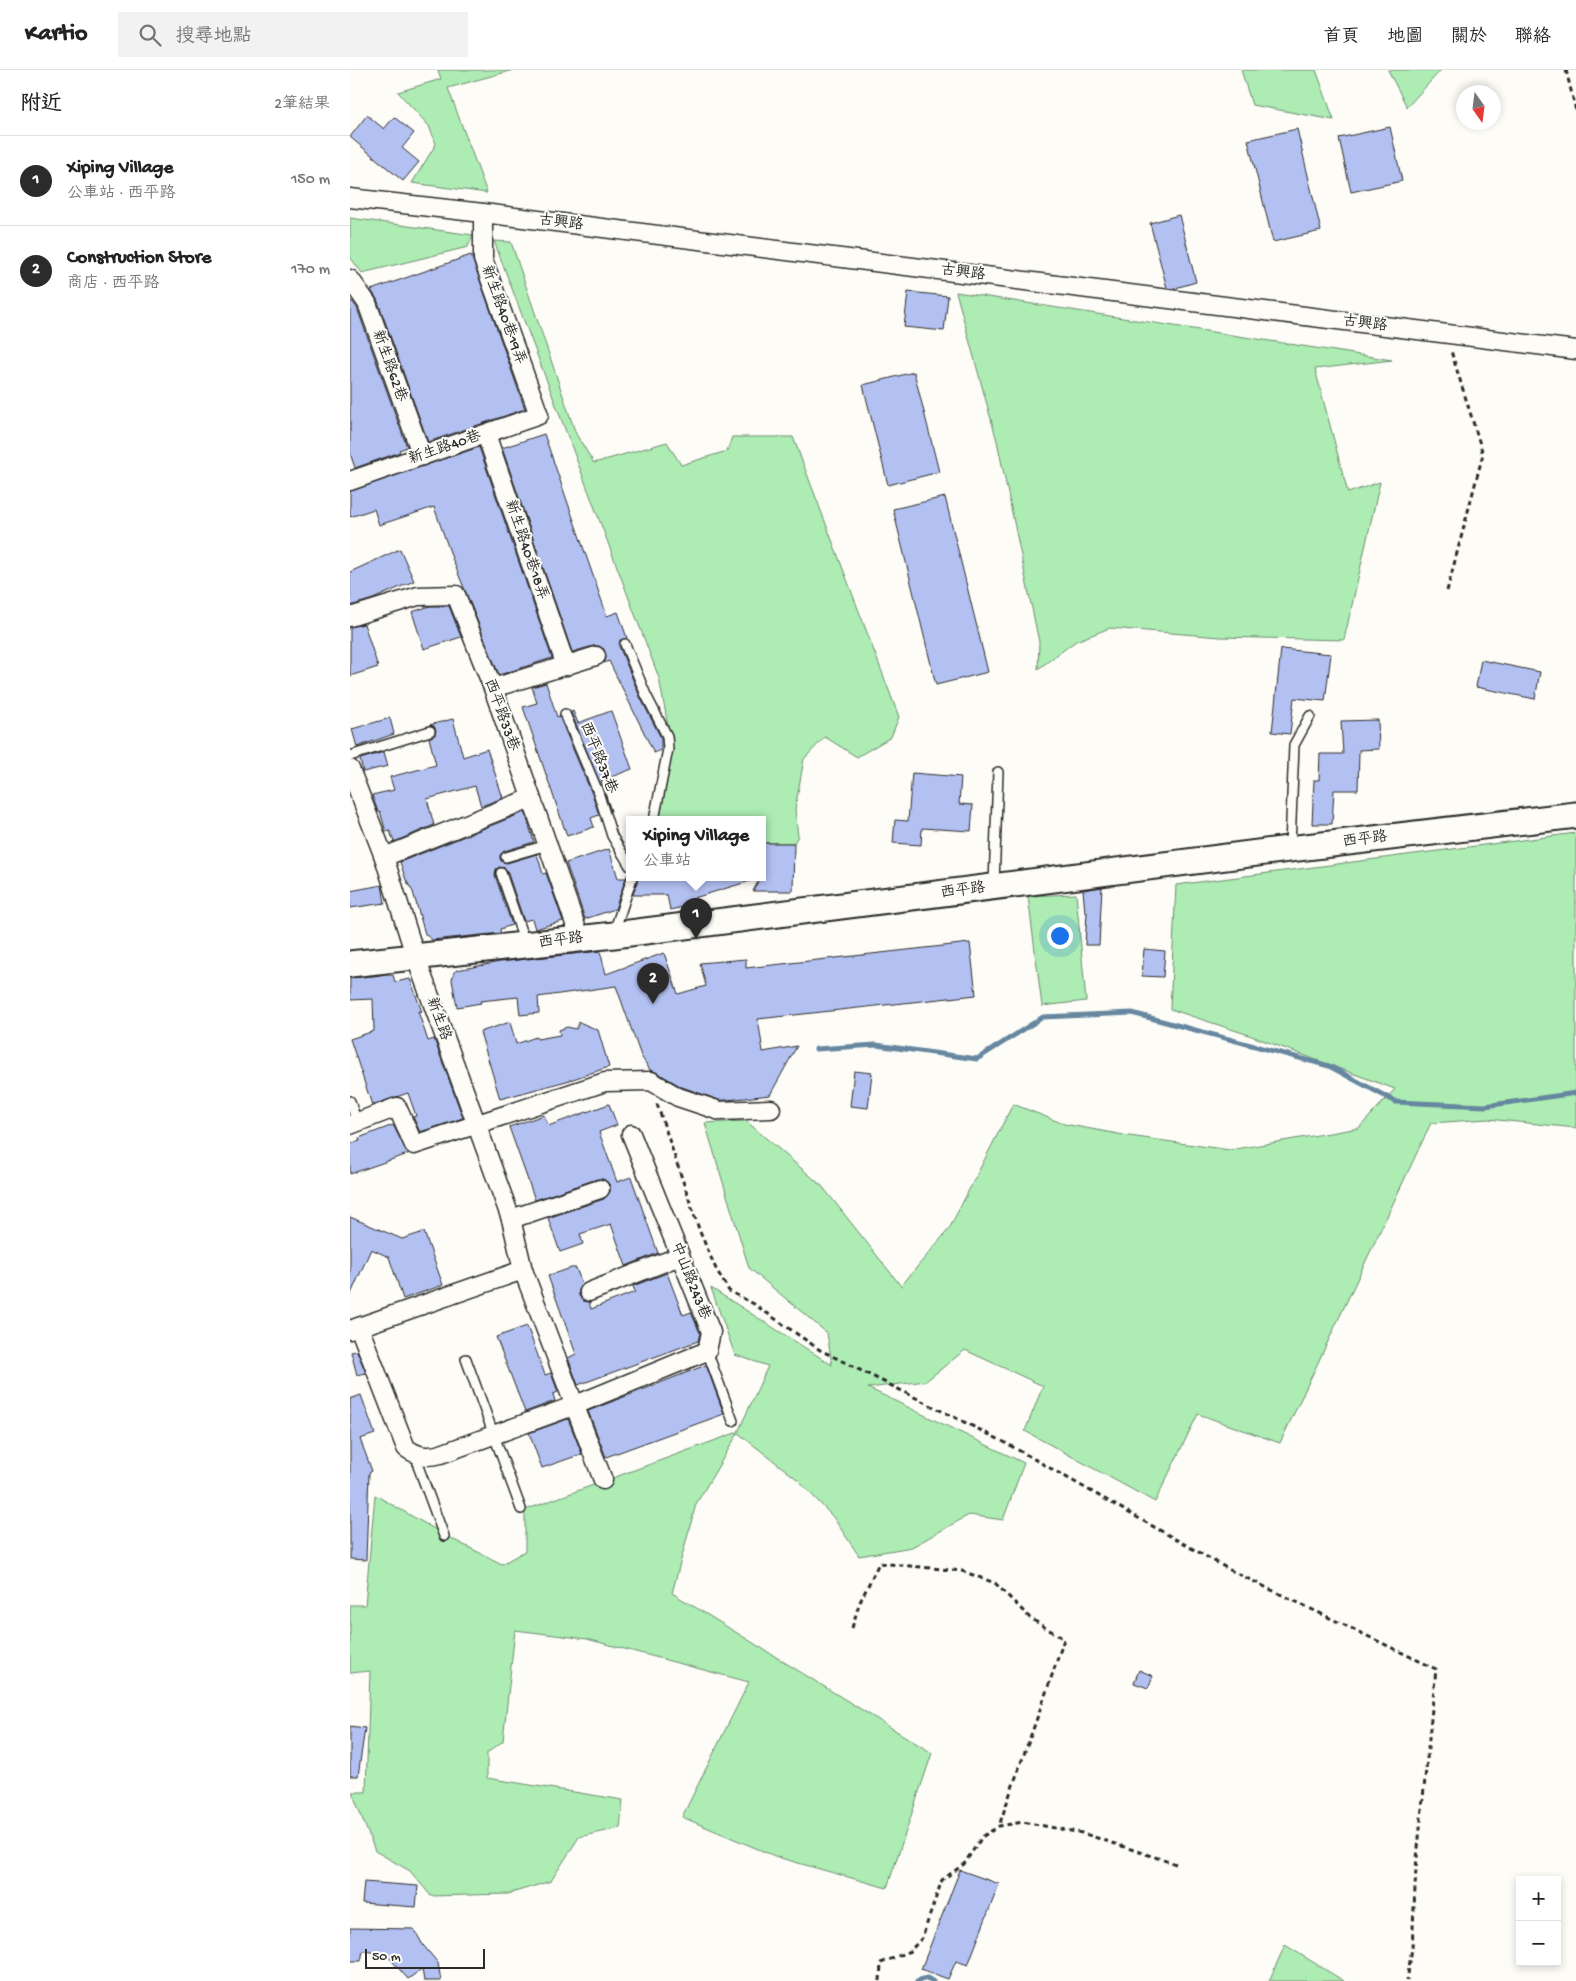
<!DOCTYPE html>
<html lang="zh-TW">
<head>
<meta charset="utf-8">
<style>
	body { margin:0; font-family:"Gochi Hand","LXGW WenKai TC",sans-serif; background:#f2f2f2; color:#222 }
	.controls { position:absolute; right:15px; bottom:15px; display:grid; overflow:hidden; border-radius:0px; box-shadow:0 2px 8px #0003 }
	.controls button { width:45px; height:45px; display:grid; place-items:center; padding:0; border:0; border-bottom:1px solid #e0e0e0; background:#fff; color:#222; font:25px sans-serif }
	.compass { position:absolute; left:1106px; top:15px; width:45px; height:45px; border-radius:50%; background:#fff; box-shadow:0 2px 8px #0003; rotate:166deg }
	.scale { position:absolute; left:15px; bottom:12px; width:120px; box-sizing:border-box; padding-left:5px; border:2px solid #2b2b2b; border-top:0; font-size:14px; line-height:18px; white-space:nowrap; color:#2b2b2b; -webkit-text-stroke:4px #fdfcf7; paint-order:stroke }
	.you { position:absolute; left:709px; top:865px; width:18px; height:18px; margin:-12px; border:4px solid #fff; border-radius:50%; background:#1a73e8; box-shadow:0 0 0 8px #1a73e833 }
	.badge { display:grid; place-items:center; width:32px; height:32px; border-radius:50%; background:#2b2b2b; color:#fff; font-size:16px; font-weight:700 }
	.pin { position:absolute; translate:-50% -41px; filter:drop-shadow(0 1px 2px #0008) }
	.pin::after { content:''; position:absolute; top:26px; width:18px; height:15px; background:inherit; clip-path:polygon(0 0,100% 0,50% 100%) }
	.popup { position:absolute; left:276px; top:746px; width:140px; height:65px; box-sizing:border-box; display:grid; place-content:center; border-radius:0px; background:#fff; filter:drop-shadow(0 1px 4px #0005); font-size:16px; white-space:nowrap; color:#767676 }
	.popup b { font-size:19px; color:#222 }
	.popup::after { content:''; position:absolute; left:50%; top:100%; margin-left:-10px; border:10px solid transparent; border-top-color:#fff }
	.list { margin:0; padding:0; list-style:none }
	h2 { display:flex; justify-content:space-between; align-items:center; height:65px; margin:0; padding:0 20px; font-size:21px }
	h2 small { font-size:16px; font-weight:400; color:#767676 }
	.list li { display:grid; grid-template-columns:32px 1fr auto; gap:15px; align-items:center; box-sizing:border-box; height:90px; padding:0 20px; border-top:1px solid #e0e0e0 }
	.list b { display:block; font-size:19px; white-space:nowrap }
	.list p { margin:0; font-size:16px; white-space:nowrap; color:#767676 }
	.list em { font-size:16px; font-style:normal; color:#767676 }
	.icon { flex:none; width:28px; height:28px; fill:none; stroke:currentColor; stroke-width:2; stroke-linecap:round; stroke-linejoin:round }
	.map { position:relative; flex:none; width:1226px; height:1911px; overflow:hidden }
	header { display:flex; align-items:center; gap:30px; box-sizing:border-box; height:70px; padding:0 25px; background:#fff; border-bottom:1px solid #e0e0e0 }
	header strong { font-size:24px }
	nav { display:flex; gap:28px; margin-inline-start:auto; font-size:18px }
	.search { width:350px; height:45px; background:#f2f2f2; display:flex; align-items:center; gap:12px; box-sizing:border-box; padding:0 18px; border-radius:0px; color:#767676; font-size:19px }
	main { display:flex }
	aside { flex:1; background:#fff }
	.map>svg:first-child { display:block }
	.green { fill:#adecb3; stroke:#6c8c6f }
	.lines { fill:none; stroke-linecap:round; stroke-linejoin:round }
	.stream { stroke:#66879f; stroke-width:5 }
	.building { fill:#b3c1f2; stroke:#2b2b2b }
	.lane-casing { stroke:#2b2b2b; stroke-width:12 }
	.street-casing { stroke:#2b2b2b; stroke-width:21 }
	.secondary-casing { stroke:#2b2b2b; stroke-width:29 }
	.path { stroke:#2b2b2b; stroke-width:3; stroke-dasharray:5 4; stroke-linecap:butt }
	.lane { stroke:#fdfcf7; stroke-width:9 }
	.street { stroke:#fdfcf7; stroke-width:18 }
	.secondary { stroke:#fdfcf7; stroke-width:25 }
	.labels { text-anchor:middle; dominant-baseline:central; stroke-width:4; stroke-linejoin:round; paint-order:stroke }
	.street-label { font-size:15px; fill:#2b2b2b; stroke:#fdfcf7 }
</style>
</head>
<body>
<header>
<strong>Kartio</strong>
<div class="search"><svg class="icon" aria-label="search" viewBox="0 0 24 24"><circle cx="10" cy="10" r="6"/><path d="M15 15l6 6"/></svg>搜尋地點</div>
<nav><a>首頁</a><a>地圖</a><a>關於</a><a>聯絡</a></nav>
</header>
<main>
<aside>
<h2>附近<small>2筆結果</small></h2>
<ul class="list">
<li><span class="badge">1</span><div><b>Xiping Village</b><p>公車站 · 西平路</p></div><em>150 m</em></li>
<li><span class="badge">2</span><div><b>Construction Store</b><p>商店 · 西平路</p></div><em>170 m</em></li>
</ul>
</aside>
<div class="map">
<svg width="1226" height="1911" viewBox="0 0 1226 1911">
	<rect width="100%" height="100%" fill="#fdfcf7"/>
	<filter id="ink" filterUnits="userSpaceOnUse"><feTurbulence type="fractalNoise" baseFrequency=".02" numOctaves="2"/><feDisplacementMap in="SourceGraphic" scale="10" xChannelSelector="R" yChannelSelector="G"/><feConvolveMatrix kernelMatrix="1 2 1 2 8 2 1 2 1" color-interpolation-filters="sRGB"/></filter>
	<g filter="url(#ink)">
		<g class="green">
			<path d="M 88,0 L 163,0 L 98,18 L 137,123 L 62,113 L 86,74 L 79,56 L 48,22 L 91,9 Z"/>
			<path d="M 891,0 L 966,0 L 984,50 L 902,35 Z"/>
			<path d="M 1038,0 L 1091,0 L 1057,37 Z"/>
			<path d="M 0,148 L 123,165 L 118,177 L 12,203 L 0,187 Z"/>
			<path d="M 144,171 L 161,172 L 226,364 L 244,393 L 317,372 L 331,395 L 377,381 L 382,367 L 443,367 L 549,647 L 541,667 L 507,687 L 475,667 L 454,689 L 445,739 L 448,766 L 444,773 L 412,773 L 412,750 L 302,750 L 315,702 L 318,656 L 309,608 Z"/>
			<path d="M 606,222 L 1042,290 L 965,299 L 998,423 L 1030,412 L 994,570 L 870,567 L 760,558 L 726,571 L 688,599 L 689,572 L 647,371 Z"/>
			<path d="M 1226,763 L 1226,1058 L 1138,1049 L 1081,1053 L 930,1373 L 848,1344 L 805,1432 L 675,1361 L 693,1316 L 615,1280 L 576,1311 L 518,1318 L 674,1393 L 653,1450 L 619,1445 L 562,1477 L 509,1486 L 483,1447 L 447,1409 L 388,1363 L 346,1434 L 322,1523 L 582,1683 L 537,1818 L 427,1787 L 332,1747 L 399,1612 L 237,1569 L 165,1560 L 153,1671 L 137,1683 L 137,1708 L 273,1730 L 270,1758 L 229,1767 L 201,1811 L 158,1824 L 81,1826 L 60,1801 L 25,1781 L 2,1722 L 16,1722 L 20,1601 L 0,1603 L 0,1535 L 15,1535 L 25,1425 L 102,1469 L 152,1494 L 175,1481 L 175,1440 L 388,1362 L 418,1296 L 385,1285 L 361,1218 L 482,1295 L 477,1263 L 399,1198 L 355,1053 L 396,1051 L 472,1116 L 551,1216 L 599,1159 L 663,1034 L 714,1054 L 779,1066 L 880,1080 L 1009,1058 L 1045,1019 L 896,964 L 820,939 L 826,815 Z"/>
			<path d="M 726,824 L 736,931 L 692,936 L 678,826 Z"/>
			<path d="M 935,1875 L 994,1911 L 919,1911 Z"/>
		</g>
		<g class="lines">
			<g class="stream">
				<path d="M 466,979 L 526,975 L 627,989 L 693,947 L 782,943 L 979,996 L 1046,1032 L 1135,1036 L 1226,1023"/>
				<path d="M 567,1911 L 577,1908 L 583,1911"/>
			</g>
		</g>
		<g class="building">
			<path d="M 17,45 L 34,59 L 44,47 L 64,63 L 52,78 L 69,92 L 53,111 L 0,67 Z"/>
			<path d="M 1040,57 L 1052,111 L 1001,122 L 989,68 Z"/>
			<path d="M 947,59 L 971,161 L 923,172 L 898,70 Z"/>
			<path d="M 829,145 L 846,212 L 822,219 L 817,218 L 800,153 Z"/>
			<path d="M 121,185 L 175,339 L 78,372 L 27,229 L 21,220 Z"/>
			<path d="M 558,222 L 598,226 L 594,261 L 554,257 Z"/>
			<path d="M 2,231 L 7,238 L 57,377 L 49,380 L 50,382 L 5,398 L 0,383 L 0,232 Z"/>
			<path d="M 564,302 L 589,402 L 538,415 L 513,315 Z"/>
			<path d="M 194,364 L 257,546 L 268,542 L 277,568 L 270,570 L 269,576 L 290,627 L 311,668 L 311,680 L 304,683 L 259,591 L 254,593 L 256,588 L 254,579 L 249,576 L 243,576 L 222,582 L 152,378 Z"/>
			<path d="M 129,377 L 202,588 L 149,605 L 102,488 L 84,437 L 29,455 L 24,439 L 0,447 L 0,421 Z"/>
			<path d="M 595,427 L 638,602 L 586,615 L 543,439 Z"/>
			<path d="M 50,479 L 64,511 L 23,529 L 0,536 L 0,502 Z"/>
			<path d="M 80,536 L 99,536 L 111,567 L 74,579 L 62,542 Z"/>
			<path d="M 14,554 L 28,597 L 0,606 L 0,557 Z"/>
			<path d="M 931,579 L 981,584 L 975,631 L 944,628 L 940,664 L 922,662 Z"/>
			<path d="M 1131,590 L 1190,602 L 1185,629 L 1126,617 Z"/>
			<path d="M 196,613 L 207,647 L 209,646 L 242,724 L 249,745 L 241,748 L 244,757 L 217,766 L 173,637 L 187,633 L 182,617 Z"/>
			<path d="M 223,641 L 228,653 L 261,641 L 282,699 L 251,711 L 261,741 L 221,642 Z"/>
			<path d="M 40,648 L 44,664 L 7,677 L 2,659 Z"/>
			<path d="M 103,649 L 113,687 L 137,679 L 153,728 L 131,736 L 125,716 L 77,729 L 84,755 L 44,772 L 40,761 L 36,762 L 30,741 L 28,742 L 22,725 L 44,720 L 40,707 L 86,695 L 79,668 L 85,665 L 86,660 L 84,656 L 79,655 Z"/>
			<path d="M 1028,650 L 1029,679 L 1009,680 L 1008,720 L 984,720 L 982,754 L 962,754 L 964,710 L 969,710 L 970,684 L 993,684 L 991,651 Z"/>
			<path d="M 34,682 L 38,696 L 13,702 L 10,689 Z"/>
			<path d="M 562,703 L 611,707 L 609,734 L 623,735 L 621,761 L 572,758 L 571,775 L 543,773 L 545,750 L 558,751 Z"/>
			<path d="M 175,742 L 184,772 L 154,781 L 150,785 L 150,789 L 152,792 L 157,793 L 187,784 L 193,804 L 196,803 L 213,851 L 185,859 L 182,849 L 174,851 L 157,801 L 155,798 L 149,797 L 146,799 L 145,805 L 162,855 L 150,859 L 151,863 L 82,870 L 75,864 L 63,822 L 56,810 L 50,792 Z"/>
			<path d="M 412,773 L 444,773 L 443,821 L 403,821 L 410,808 L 412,808 Z"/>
			<path d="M 259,779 L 268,808 L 276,808 L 265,839 L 235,849 L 216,793 Z"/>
			<path d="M 288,808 L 399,808 L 400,811 L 344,828 L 345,834 L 320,840 L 317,825 L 283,825 Z"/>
			<path d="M 32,815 L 35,833 L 0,838 L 0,821 Z"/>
			<path d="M 752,817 L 749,875 L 735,875 L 737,842 L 735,842 L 733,820 Z"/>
			<path d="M 620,873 L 626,925 L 408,949 L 413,982 L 447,976 L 420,1025 L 377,1030 L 369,1030 L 332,1017 L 306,1002 L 300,1000 L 291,986 L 266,916 L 188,927 L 189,943 L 170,945 L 168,927 L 130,931 L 131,933 L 107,937 L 102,910 L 104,902 L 107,900 L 150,892 L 250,881 L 256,904 L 314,883 L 328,924 L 356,916 L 350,893 L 396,889 L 396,898 Z"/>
			<path d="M 794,879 L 815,881 L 813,907 L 792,906 Z"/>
			<path d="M 33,905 L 43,905 L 45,912 L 60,909 L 72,942 L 68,941 L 78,971 L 84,969 L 113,1048 L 70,1062 L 63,1047 L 66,1046 L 58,1023 L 22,1035 L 0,969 L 24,961 L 23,929 L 0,930 L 0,908 Z"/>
			<path d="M 160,952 L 166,974 L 186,967 L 187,969 L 210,965 L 209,960 L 217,957 L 226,959 L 229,952 L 248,960 L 259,997 L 220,1010 L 150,1029 L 130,962 Z"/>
			<path d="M 504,1001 L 522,1003 L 518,1038 L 500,1036 Z"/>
			<path d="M 259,1034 L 267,1055 L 249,1062 L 267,1112 L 281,1107 L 308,1183 L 276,1196 L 261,1154 L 230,1164 L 233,1174 L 210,1182 L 198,1148 L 254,1129 L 260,1122 L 260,1115 L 253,1109 L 247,1109 L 185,1130 L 159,1057 L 194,1045 L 198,1056 Z"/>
			<path d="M 43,1055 L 58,1084 L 0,1104 L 0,1074 L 10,1071 L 9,1068 Z"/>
			<path d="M 0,1147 L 52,1169 L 74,1162 L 93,1215 L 53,1229 L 39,1187 L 21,1179 L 0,1226 Z"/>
			<path d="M 221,1198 L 226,1198 L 232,1214 L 229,1220 L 229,1226 L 233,1231 L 239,1232 L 241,1239 L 285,1222 L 283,1216 L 317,1203 L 333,1245 L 341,1242 L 350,1263 L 348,1271 L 228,1315 L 218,1288 L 226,1284 L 198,1206 Z"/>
			<path d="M 177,1256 L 195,1305 L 201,1303 L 208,1322 L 203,1324 L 205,1331 L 175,1342 L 146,1267 Z"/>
			<path d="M 7,1281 L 16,1303 L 7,1305 L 1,1282 Z"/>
			<path d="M 356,1295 L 374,1344 L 256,1387 L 238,1341 Z"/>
			<path d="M 11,1325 L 25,1364 L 10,1369 L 22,1401 L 19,1403 L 16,1490 L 0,1489 L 0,1329 Z"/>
			<path d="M 218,1349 L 232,1384 L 192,1398 L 179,1363 Z"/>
			<path d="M 789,1600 L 803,1606 L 798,1618 L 784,1613 Z"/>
			<path d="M 0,1656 L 15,1658 L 8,1706 L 0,1706 Z"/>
			<path d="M 610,1800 L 649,1814 L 618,1895 L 606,1891 L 598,1909 L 571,1899 Z"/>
			<path d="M 14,1812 L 68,1816 L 66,1837 L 12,1833 Z"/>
			<path d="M 0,1858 L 64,1859 L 73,1875 L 88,1893 L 91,1911 L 74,1911 L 72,1899 L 58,1909 L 36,1884 L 13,1881 L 11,1891 L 0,1891 Z"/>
		</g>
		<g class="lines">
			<defs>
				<g id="lane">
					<path d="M 275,574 L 296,625 L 317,666 L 318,679 L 304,750"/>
					<path d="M 215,644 L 248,722 L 262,766 L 280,796"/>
					<path d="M 0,686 L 80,661"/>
					<path d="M 940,776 L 944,675 L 960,646"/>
					<path d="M 156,787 L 197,775"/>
					<path d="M 151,803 L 175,873"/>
					<path d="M 644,814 L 648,702"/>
					<path d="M 264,862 L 282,808"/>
					<path d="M 0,1031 L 7,1053"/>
					<path d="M 357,1281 L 383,1351"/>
					<path d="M 116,1289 L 171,1439"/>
					<path d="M 69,1385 L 68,1396 L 94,1466"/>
				</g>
				<g id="street">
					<path d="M 0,128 L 133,143 L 1226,280"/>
					<path d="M 0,209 L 17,233 L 72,386"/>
					<path d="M 136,364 L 216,596"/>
					<path d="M 0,411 L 189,345 L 133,189 L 133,143"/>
					<path d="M 0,547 L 68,526 L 106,525 L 143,618 L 230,868"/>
					<path d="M 143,618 L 246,586"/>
					<path d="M 0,699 L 34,787 L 66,888 L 161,1149 L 173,1200 L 253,1410"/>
					<path d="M 34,787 L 181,728"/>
					<path d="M 0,1055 L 47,1037 L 64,1075 L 255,1012 L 301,1011 L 328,1027 L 370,1041 L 421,1039"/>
					<path d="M 161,1149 L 250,1119"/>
					<path d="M 239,1222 L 330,1186"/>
					<path d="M 9,1257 L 56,1378 C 67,1386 77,1388 91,1384 L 223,1336 L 357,1281 L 361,1262 L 281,1064"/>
					<path d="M 0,1260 L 173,1200"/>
				</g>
				<path id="secondary" d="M 0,894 L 264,865 L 939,779 L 1226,745"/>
			</defs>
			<use href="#lane" class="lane-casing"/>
			<use href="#street" class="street-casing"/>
			<use href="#secondary" class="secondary-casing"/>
			<g class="path">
				<path d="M 1216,0 L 1226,41"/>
				<path d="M 1097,521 L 1133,384 L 1101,281"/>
				<path d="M 307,1034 L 350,1162 L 366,1199 L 379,1221 L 404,1234 L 470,1280 L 654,1372 L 880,1500 L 1086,1599 L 1066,1798 L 1062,1878 L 1057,1911"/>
				<path d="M 502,1558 L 509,1534 L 529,1493 L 612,1501 L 645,1513 L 680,1548 L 714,1569 C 694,1632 670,1693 649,1756"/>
				<path d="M 530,1911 L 531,1893 L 560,1881 L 572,1868 L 592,1810 L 614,1794 L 632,1767 L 649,1756 L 673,1752 L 732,1763 L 826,1794"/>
			</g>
			<use href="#lane" class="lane"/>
			<use href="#street" class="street"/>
			<use href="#secondary" class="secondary"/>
		</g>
	</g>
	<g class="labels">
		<g class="street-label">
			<text transform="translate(211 153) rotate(7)">古興路</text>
			<text transform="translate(613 203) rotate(7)">古興路</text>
			<text transform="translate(153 245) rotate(70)">新生路40巷19弄</text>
			<text transform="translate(1015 254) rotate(7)">古興路</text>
			<text transform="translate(39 296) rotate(70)">新生路62巷</text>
			<text transform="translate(95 378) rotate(-19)">新生路40巷</text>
			<text transform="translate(176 480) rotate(71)">新生路40巷18弄</text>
			<text transform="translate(151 645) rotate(70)">西平路33巷</text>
			<text transform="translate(248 688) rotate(68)">西平路37巷</text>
			<text transform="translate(1015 770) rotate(-7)">西平路</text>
			<text transform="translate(613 821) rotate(-7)">西平路</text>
			<text transform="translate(211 871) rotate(-7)">西平路</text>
			<text transform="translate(88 949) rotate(70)">新生路</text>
			<text transform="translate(340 1211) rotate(68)">中山路243巷</text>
		</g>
	</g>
</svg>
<div class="controls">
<button>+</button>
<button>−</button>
</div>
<svg class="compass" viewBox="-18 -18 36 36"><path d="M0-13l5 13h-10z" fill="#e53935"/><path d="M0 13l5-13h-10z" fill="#767676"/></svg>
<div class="scale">50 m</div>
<div class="you"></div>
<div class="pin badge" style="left:346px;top:869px">1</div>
<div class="popup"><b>Xiping Village</b>公車站</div>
<div class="pin badge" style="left:303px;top:934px">2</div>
</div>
</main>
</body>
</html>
